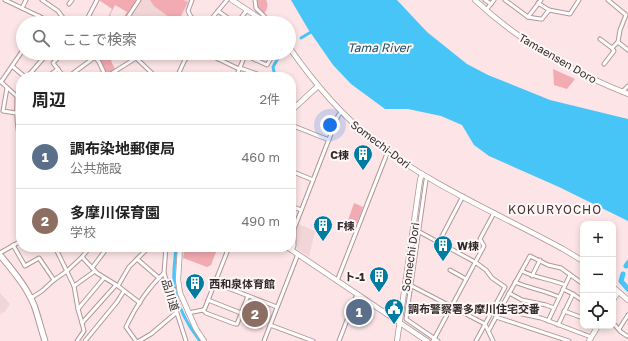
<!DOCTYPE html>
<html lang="ja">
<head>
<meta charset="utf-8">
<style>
	body { margin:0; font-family:"Golos Text","Noto Sans JP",sans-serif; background:#f2f2f2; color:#222 }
	.controls { position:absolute; right:12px; bottom:12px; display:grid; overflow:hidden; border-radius:8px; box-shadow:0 2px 6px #0003 }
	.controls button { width:36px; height:36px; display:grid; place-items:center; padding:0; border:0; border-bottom:1px solid #e0e0e0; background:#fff; color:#222; font:20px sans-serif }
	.you { position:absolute; left:330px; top:125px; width:14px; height:14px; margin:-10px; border:3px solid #fff; border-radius:50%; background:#1a73e8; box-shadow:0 0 0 6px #1a73e833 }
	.badge { display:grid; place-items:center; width:26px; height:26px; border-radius:50%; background:#007ca2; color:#fff; font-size:13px; font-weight:700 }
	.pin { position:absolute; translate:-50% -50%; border:2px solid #fff; box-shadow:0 1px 4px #0006 }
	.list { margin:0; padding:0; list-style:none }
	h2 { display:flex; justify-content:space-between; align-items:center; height:52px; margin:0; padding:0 16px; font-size:17px }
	h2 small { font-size:13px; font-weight:400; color:#767676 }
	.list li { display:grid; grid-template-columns:26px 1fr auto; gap:12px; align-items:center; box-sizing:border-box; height:64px; padding:0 16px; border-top:1px solid #e0e0e0 }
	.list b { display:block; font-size:15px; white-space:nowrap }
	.list p { margin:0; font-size:13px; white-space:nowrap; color:#767676 }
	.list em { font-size:13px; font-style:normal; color:#767676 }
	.icon { flex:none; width:22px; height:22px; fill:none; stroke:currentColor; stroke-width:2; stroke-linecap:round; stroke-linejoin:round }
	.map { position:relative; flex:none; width:628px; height:341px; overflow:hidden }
	.search { position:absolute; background:#fff; box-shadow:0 2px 6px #0003; left:16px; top:16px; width:280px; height:44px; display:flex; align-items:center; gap:10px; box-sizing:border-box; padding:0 14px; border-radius:22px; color:#767676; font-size:15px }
	.panel { position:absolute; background:#fff; box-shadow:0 2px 6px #0003; left:16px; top:72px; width:280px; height:180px; border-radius:16px }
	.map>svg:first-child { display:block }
	.built { fill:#f2d5d7 }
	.green { fill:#f2abb2 }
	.water { fill:#47c5f7 }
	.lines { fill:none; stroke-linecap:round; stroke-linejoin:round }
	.canal { stroke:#47c5f7; stroke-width:3 }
	.river { stroke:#47c5f7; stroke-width:5 }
	.street-casing { stroke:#b19698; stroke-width:5 }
	.secondary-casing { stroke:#b19698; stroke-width:6 }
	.primary-casing { stroke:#b19698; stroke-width:7 }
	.street { stroke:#fff; stroke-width:3 }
	.secondary { stroke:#fff; stroke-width:4.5 }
	.primary { stroke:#fff; stroke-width:5 }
	.labels { text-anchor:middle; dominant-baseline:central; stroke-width:4; stroke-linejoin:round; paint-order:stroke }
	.street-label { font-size:11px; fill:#34292a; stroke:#fef8f8 }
	.poi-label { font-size:11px; font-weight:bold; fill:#34292a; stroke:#fef8f8; text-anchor:start }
	.water-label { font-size:12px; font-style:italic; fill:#1e5065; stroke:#fef8f8 }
	.neighbourhood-label { font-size:12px; letter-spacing:1px; fill:#483234; stroke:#fef8f8 }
</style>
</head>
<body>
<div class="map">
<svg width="628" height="341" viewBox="0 0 628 341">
	<rect width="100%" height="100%" fill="#fde5e7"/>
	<g class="built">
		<path d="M 140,0 L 189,0 L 190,1 L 178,23 L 176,23 L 166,16 L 160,23 L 126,23 Z"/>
		<path d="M 298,224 L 315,231 L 309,257 L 297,249 L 296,236 L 296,229 Z"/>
		<path d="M 0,293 L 10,304 L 4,313 L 2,312 L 0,315 Z"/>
		<path d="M 249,298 L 270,307 L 262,330 L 239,321 Z"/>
	</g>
	<g class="green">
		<path d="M 99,0 L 135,0 L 137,1 L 123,23 L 120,23 L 127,12 L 115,5 L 110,15 L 116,23 L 111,23 L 107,19 L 112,9 Z"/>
		<path d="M 150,0 L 183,0 L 188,2 L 177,23 L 154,6 Z"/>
		<path d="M 256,0 L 266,0 C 269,5 267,9 264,14 L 258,10 Z"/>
		<path d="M 103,53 L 115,53 L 116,55 L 111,61 L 115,69 L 107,75 L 99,60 Z"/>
		<path d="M 553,69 L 575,79 L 567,89 L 554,85 Z"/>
		<path d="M 354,203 L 363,207 L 357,223 L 348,220 Z"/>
		<path d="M 185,247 L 218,247 L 211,265 L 207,267 L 183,258 Z"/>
	</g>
	<path class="water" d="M 291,0 L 397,0 L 427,32 L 467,64 L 488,75 L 550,100 L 628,119 L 628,221 L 559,187 L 489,156 L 474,145 L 462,125 L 441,116 L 408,109 L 385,109 L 351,84 L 333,65 L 308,29 Z"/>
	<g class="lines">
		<g class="canal">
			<path d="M 301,38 L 311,32"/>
			<path d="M 275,77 L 273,67 L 281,53"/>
			<path d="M 176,247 C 175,259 173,272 174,284 C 176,304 188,326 200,341"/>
		</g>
		<g class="river">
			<path d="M 626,266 L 628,263"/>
			<path d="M 623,274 L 621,281 L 628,289"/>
		</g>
		<defs>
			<g id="street">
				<path d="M 5,0 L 51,22 L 60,23"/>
				<path d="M 42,0 L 58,11 L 67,23"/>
				<path d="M 192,0 L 188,11 L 191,17 L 199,23"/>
				<path d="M 255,0 L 256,8 L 265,17 L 262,23"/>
				<path d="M 485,0 L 491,4"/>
				<path d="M 505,0 L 528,17 L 540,19 L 542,19 L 549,10 L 538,3"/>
				<path d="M 608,0 L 626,15 L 620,30 L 618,42 L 628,50"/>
				<path d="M 69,4 L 72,0"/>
				<path d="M 22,8 L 26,0"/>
				<path d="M 486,10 L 494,0"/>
				<path d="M 549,10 L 570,14 L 579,0"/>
				<path d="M 218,11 L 235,23"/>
				<path d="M 528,17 L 541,0"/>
				<path d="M 36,23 L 39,16"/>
				<path d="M 85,23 L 97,0"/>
				<path d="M 124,23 L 139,0"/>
				<path d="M 208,23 L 227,0"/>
				<path d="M 237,23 L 247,10"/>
				<path d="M 600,39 L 612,48 L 618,42"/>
				<path d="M 39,53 L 44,57"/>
				<path d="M 63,53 L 53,63 L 64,77"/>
				<path d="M 92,53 L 99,62 L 106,77"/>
				<path d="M 176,53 L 186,59"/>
				<path d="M 210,53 L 210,55 L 239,69"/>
				<path d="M 245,55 L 267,65 L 274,53"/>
				<path d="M 136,58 L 156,77"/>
				<path d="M 218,59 L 222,53"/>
				<path d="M 256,60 L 260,53"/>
				<path d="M 604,64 L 614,51 L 612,48"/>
				<path d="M 12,66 L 25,77"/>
				<path d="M 240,68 L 266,77"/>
				<path d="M 27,77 L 48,53"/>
				<path d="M 47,77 L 58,69"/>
				<path d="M 68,77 L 95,57"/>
				<path d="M 106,77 L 144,53"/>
				<path d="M 177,77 L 188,53"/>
				<path d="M 236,77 L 246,53"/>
				<path d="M 0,81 L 21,100"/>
				<path d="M 1,82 L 23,50"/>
				<path d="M 7,88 L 3,111 L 16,113"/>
				<path d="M 622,92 L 628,86"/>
				<path d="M 17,97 C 16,113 17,129 21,145"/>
				<path d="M 291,125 L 329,140"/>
				<path d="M 291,171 L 313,180"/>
				<path d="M 426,180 L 406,319 L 438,341"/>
				<path d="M 291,206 L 301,210"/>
				<path d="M 414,229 L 475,262 L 486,270 L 492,278 L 505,287 L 476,341"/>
				<path d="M 439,242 L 463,196"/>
				<path d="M 13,245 L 25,266 L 39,258 L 54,280"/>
				<path d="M 55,247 L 74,286"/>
				<path d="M 166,247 L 164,273 L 186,341"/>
				<path d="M 292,250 L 294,246 L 294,229 L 338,116 L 341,112"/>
				<path d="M 0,253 L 21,241"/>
				<path d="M 82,257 L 97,273 L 118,286 L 140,303"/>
				<path d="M 137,259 L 159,278"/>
				<path d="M 92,268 L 104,252 L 99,247"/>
				<path d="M 450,270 L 466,279"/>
				<path d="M 522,271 C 535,278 551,279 565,285"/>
				<path d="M 532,276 L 540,260"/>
				<path d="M 337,281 L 388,151"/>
				<path d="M 515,282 C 531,289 544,290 559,297"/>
				<path d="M 215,283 L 277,307"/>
				<path d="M 406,283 L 485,324 L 493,341"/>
				<path d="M 118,286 L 129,267 L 149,247"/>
				<path d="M 563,289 L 573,294 L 583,301"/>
				<path d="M 509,293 L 522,300 L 546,305 L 554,308"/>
				<path d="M 31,298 L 42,291 L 54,280 L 67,271 L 82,257 L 90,247"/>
				<path d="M 208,300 L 241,313"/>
				<path d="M 502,305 L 522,314 L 541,318 L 591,337"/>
				<path d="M 78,309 L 104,278"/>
				<path d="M 203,310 L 206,313 L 235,324 L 237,324 L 248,296"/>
				<path d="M 564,311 L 583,318"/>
				<path d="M 188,313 L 203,310 L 205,308 L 229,247"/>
				<path d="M 496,317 L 530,256 L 548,265 L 561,268 L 583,284"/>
				<path d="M 548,321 L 570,275"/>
				<path d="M 82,323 L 78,309 L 74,286 L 95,271"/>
				<path d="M 613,323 L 621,332 L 627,336"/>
				<path d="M 270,325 L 313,341"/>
				<path d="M 558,325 L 573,294"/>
				<path d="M 619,329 L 628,315"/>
				<path d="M 489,330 L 496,317 L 569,341"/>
				<path d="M 77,341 L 84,331 L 82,323 L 116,285"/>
				<path d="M 85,341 L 117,302 L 124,291"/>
				<path d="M 136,341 L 126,327 C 135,308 149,287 164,273"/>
				<path d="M 139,341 L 151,334 L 176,313"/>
				<path d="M 264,341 L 298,254"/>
				<path d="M 339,341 L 357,294"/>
				<path d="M 433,341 L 484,246 L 480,239 L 494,213"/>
			</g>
			<g id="secondary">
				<path d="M 232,0 L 267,23"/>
				<path d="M 475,0 C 519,41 572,72 628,94"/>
				<path d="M 289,47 C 314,83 341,115 375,142 C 430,185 501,215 563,249 L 583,261"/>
				<path d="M 291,111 L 318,86"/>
				<path d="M 180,247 L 178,280 L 180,293 L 196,329 L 204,341"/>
				<path d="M 287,247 L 427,341"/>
				<path d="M 613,287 L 628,300"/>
				<path d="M 613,300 L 618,292"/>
				<path d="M 397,341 L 420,180 L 422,174"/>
				<path d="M 589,341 L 598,326"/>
			</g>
			<path id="primary" d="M 0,255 C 13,271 26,286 34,305 C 38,316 41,329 45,341"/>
		</defs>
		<use href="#street" class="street-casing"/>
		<use href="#secondary" class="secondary-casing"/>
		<use href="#primary" class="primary-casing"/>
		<use href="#street" class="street"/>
		<use href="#secondary" class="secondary"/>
		<use href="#primary" class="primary"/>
	</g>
	<defs>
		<symbol id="building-pin" viewBox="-11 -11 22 30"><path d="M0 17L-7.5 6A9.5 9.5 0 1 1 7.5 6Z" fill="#007ca2" stroke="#fef8f8"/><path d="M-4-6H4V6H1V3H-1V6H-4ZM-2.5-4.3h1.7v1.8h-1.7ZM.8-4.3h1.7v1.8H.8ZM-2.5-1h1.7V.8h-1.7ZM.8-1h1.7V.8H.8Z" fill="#fff"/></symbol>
		<symbol id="civic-pin" viewBox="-11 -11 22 30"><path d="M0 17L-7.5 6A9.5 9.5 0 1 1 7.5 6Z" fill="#007ca2" stroke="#fef8f8"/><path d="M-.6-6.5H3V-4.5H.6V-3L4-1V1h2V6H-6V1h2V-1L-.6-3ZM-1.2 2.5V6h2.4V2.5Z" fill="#fff"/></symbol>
	</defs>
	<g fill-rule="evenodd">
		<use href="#building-pin" x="352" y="143" width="22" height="30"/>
		<use href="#building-pin" x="312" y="214" width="22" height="30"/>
		<use href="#building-pin" x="432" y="234" width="22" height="30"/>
		<use href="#building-pin" x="368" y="265" width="22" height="30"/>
		<use href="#building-pin" x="184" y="272" width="22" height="30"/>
		<use href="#civic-pin" x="383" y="297" width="22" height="30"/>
	</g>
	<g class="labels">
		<g class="street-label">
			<text transform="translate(558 58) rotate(30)">Tamaensen Doro</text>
			<text transform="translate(381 144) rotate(37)">Somechi-Dori</text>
			<text transform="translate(410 257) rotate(-82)">Somechi Dori</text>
			<text transform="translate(171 295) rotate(73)">品川道</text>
		</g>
		<g class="poi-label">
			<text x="349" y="154" text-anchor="end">C棟</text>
			<text x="337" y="225">F棟</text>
			<text x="457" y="245">W棟</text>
			<text x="365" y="276" text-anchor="end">ト-1</text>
			<text x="209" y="283">西和泉体育館</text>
			<text x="408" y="308">調布警察署多摩川住宅交番</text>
		</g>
		<g class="water-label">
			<text x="379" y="47">Tama River</text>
		</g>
		<g class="neighbourhood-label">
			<text x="555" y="209">KOKURYOCHO</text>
		</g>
	</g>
</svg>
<div class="controls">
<button>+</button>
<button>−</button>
<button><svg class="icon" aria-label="locate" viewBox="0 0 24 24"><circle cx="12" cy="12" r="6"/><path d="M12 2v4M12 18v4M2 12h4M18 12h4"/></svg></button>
</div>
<div class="you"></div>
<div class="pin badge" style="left:359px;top:312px;background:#5c6f8a">1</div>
<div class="pin badge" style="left:255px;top:314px;background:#8d6e63">2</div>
<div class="search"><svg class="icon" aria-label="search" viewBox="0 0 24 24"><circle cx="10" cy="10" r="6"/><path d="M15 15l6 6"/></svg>ここで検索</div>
<section class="panel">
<h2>周辺<small>2件</small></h2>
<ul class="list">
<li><span class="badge" style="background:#5c6f8a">1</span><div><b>調布染地郵便局</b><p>公共施設</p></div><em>460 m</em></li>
<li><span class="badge" style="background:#8d6e63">2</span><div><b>多摩川保育園</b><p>学校</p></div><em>490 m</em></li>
</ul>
</section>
</div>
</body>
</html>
